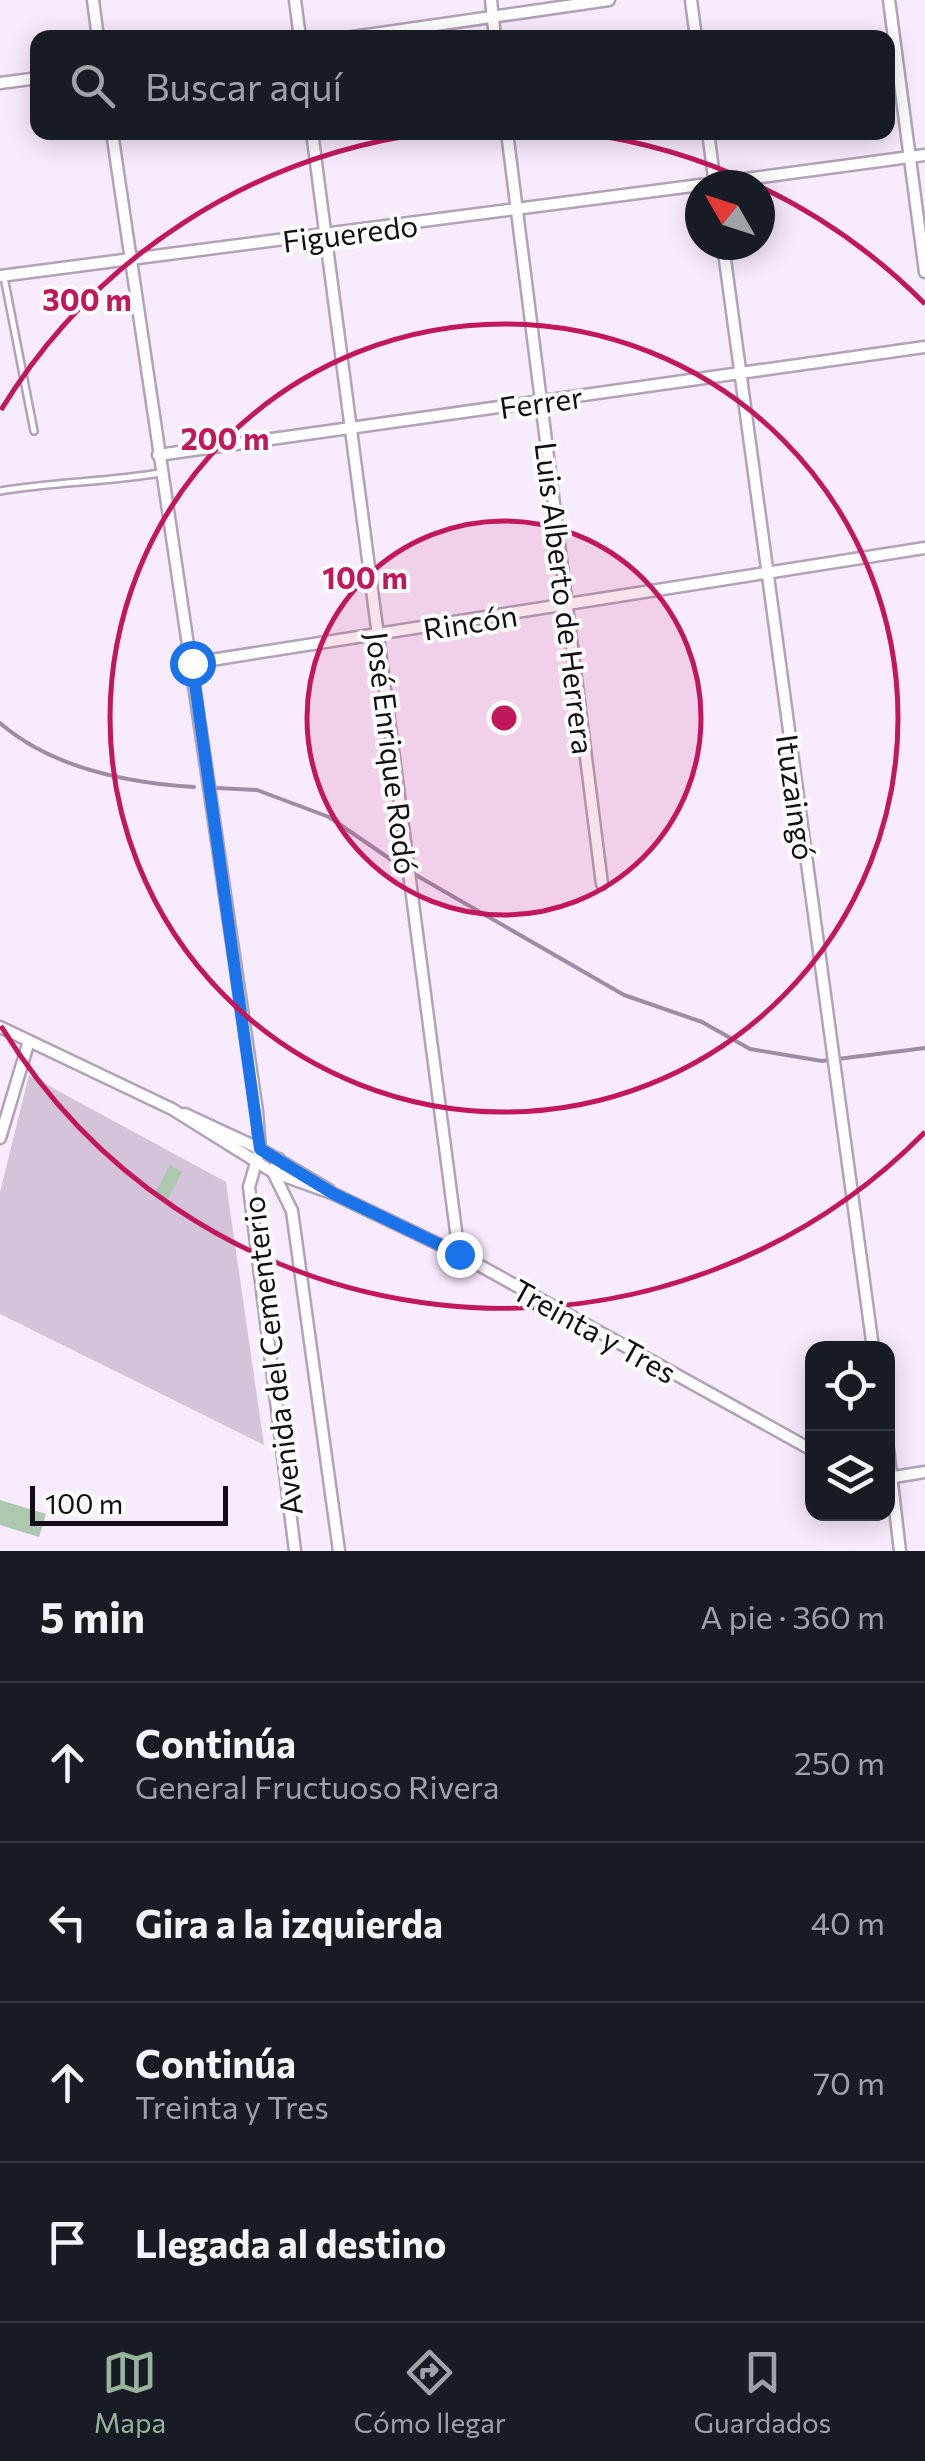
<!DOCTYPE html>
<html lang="es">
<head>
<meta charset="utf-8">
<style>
	body { margin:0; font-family:Commissioner,sans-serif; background:#20242c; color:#f1f3f6 }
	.controls { position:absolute; right:30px; bottom:30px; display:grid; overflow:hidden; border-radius:20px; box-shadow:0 5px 25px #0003 }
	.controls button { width:90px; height:90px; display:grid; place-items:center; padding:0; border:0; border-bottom:2px solid #363941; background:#171b24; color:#f1f3f6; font:50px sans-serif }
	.compass { position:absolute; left:685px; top:170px; width:90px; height:90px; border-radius:50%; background:#171b24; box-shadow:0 5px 25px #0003; rotate:309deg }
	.scale { position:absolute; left:30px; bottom:25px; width:198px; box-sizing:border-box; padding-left:10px; border:5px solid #140f16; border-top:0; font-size:28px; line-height:35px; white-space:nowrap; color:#140f16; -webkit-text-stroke:8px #fefefe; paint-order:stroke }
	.stop { position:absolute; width:30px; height:30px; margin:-22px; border:8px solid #1a73e8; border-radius:50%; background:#fff }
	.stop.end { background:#1a73e8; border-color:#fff; box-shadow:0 2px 10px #0008 }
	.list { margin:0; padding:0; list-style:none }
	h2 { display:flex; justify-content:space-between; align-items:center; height:130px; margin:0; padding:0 40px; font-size:42px }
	h2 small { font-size:32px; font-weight:400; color:#9ea1a6 }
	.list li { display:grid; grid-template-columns:65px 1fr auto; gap:30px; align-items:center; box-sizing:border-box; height:160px; padding:0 40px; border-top:2px solid #363941 }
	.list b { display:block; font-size:38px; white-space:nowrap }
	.list p { margin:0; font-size:32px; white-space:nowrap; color:#9ea1a6 }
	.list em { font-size:32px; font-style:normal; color:#9ea1a6 }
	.icon { flex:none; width:55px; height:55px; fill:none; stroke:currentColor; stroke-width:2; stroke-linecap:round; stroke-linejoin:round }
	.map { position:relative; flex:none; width:925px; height:1551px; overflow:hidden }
	.search { position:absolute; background:#171b24; box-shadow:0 5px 25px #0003; left:30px; right:30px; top:30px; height:110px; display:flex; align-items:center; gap:25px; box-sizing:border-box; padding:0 35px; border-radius:20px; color:#9ea1a6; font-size:38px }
	.sheet { height:770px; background:#171b24 }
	nav { display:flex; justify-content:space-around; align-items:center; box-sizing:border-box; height:140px; border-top:2px solid #363941; background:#171b24; font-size:28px; color:#9ea1a6 }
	nav a { display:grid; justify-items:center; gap:5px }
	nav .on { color:#96b39c }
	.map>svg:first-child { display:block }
	.garden { fill:#d4c4d9 }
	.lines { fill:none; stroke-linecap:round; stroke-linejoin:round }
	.stream { stroke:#9f8ba6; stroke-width:4 }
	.building { fill:#adc8ae }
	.lane-casing { stroke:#b1a2b7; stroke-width:10 }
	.street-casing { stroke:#b1a2b7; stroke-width:15 }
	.lane { stroke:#fff; stroke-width:5 }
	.street { stroke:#fff; stroke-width:10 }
	.route { stroke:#1a73e8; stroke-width:12 }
	.ring { fill:none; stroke:#c2185b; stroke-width:5 }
	.labels { text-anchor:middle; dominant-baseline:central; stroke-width:8; stroke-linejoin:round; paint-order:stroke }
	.street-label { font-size:30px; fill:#140f16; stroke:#fefefe }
	.centre { fill:#c2185b; stroke:#fefefe; stroke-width:5 }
	.ring-label { font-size:30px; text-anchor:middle; font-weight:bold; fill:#c2185b; stroke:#fefefe; stroke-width:8; stroke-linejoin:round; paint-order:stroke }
</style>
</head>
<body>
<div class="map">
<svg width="925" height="1551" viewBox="0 0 925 1551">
	<rect width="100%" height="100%" fill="#f8ebfd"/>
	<path class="garden" d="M 29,1075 L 226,1182 L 264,1445 L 0,1314 L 0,1192 Z"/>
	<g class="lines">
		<g class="stream">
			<path d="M 0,723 C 52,768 127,783 194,787"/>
			<path d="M 217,788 L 257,790 L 329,817 L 393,861"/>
			<path d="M 414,874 L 624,995 L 702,1022 L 750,1049 L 822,1061 L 925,1048"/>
		</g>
	</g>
	<g class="building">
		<path d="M 170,1165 L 182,1172 L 166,1202 L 154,1195 Z"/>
		<path d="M 0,1500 L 46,1514 L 39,1537 L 0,1525 Z"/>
	</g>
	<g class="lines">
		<defs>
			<g id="lane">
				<path d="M 4,277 L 34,431"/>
				<path d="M 0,491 C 54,482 106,482 160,473"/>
			</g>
			<g id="street">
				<path d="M 93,0 L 98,38"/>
				<path d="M 295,0 L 300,38"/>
				<path d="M 491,0 L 495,38"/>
				<path d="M 691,0 L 696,38"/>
				<path d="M 889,0 L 925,272"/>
				<path d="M 346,38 L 609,0"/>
				<path d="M 0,83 L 38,78"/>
				<path d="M 112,132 L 257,1111 L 260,1149 L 249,1187 L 295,1551"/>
				<path d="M 312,132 L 459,1254"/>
				<path d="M 507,132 L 602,884"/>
				<path d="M 708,132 L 715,185"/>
				<path d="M 701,185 L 925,155"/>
				<path d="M 723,245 L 873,1348"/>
				<path d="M 0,276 L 700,185"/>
				<path d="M 158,455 L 925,347"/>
				<path d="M 192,663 L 925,548"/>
				<path d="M 0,1027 L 172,1109 L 273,1172 L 334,1194 L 459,1254 L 812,1450"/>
				<path d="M 185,1114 L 260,1149 L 329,1190"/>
				<path d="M 0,1138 L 29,1041"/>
				<path d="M 279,1159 L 273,1172 L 292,1211 L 339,1551"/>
				<path d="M 888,1449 L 900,1551"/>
				<path d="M 888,1478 L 925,1472"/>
			</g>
		</defs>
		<use href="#lane" class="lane-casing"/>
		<use href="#street" class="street-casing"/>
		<use href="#lane" class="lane"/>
		<use href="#street" class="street"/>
	</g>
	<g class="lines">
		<path class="route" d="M 192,663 L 260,1149 L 334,1194 L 459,1254"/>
	</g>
	<circle cx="504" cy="718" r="197" fill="#c2185b" fill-opacity=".12"/>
	<g class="ring">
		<circle cx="504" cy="718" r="197"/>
		<circle cx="504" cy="718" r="394"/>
		<path d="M925 1132A590 590 0 0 1 1 1026M1 410A590 590 0 0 1 427 133M581 133A590 590 0 0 1 753 183M763 188A590 590 0 0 1 925 304"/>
	</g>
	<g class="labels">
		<g class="street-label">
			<text transform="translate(350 232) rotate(-7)">Figueredo</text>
			<text transform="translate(541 401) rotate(-8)">Ferrer</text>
			<text transform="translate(566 598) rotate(83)">Luis Alberto de Herrera</text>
			<text transform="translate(470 621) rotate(-9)">Rincón</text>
			<text transform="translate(393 753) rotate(83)">José Enrique Rodó</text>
			<text transform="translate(797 797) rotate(82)">Ituzaingó</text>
			<text transform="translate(595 1330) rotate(29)">Treinta y Tres</text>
			<text transform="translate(271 1356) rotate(-97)">Avenida del Cementerio</text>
		</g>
	</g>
	<circle cx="504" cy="718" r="15" class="centre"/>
	<g class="ring-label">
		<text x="87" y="311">300 m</text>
		<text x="225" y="450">200 m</text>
		<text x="365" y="589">100 m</text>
	</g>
</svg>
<div class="controls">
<button><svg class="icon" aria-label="locate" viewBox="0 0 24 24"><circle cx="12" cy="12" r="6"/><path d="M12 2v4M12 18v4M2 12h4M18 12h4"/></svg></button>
<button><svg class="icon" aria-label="layers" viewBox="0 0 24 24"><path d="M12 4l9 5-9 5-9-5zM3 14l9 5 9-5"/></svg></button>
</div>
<svg class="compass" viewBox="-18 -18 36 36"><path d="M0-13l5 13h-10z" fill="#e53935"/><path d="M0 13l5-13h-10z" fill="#9ea1a6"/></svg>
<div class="scale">100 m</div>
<div class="stop" style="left:192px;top:663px"></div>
<div class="stop end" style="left:459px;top:1254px"></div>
<div class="search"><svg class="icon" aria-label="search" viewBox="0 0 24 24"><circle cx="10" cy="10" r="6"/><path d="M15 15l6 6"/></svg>Buscar aquí</div>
</div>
<section class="sheet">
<h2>5 min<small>A pie · 360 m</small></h2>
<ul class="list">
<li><svg class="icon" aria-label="ahead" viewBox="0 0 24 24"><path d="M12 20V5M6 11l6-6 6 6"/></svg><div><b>Continúa</b><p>General Fructuoso Rivera</p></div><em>250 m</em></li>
<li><svg class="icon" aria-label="left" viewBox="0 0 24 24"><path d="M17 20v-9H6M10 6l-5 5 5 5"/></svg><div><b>Gira a la izquierda</b></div><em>40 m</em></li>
<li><svg class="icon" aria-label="ahead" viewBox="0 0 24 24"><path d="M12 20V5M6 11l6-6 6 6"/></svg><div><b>Continúa</b><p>Treinta y Tres</p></div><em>70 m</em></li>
<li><svg class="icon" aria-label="arrive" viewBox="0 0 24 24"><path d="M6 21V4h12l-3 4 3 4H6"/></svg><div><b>Llegada al destino</b></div></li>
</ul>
</section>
<nav>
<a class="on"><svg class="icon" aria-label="map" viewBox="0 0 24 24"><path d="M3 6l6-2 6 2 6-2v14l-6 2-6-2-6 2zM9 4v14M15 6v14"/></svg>Mapa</a>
<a><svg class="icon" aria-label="directions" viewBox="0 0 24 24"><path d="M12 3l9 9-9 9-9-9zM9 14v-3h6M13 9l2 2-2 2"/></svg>Cómo llegar</a>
<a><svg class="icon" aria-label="saved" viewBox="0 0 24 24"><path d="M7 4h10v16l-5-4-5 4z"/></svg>Guardados</a>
</nav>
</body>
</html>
